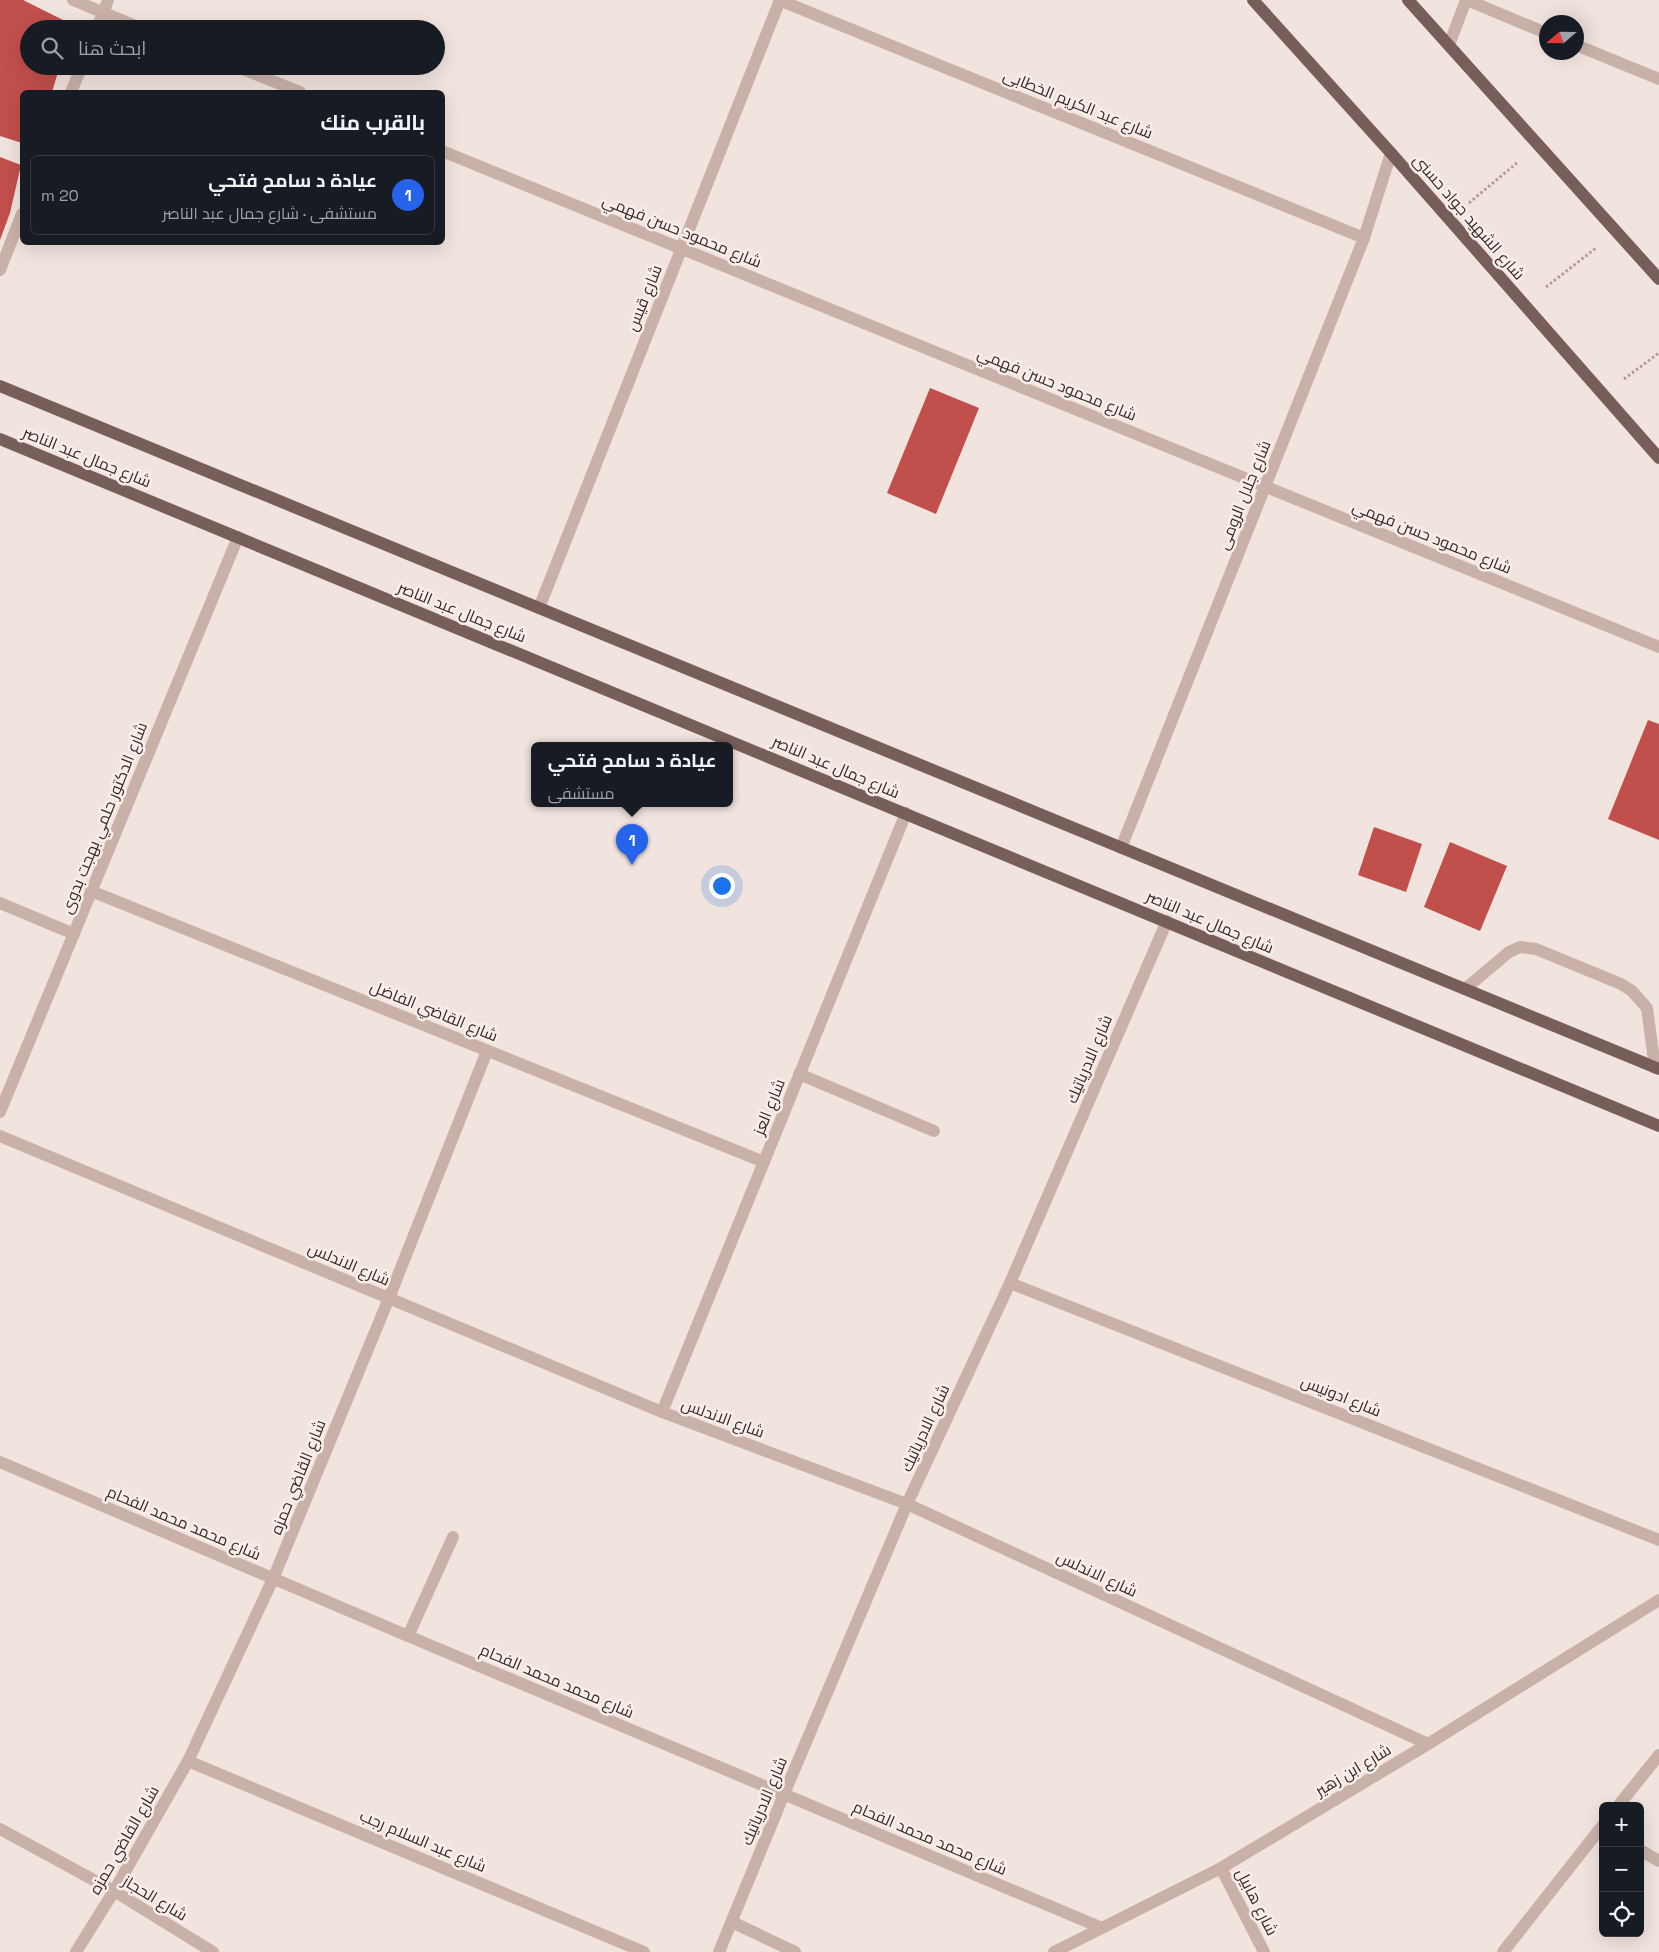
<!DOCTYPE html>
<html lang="ar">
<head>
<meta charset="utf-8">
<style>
	body { margin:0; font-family:"Space Grotesk",Cairo,sans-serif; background:#242831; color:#f1f3f6; direction:rtl }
	.controls { position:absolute; right:15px; bottom:15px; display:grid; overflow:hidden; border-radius:8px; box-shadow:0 5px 20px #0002 }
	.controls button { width:45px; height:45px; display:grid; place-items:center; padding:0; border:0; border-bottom:1px solid #363941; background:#171b24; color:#f1f3f6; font:25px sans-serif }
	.compass { position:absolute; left:1539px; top:15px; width:45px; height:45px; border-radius:50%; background:#171b24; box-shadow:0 5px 20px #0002; rotate:250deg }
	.you { position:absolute; left:721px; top:885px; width:18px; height:18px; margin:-12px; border:4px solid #fff; border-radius:50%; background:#1a73e8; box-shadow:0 0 0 8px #1a73e833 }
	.badge { display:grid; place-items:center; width:32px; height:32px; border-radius:50%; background:#2563eb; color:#fff; font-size:16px; font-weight:700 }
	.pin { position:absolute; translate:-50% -41px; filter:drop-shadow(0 1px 2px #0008) }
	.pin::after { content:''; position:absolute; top:26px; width:18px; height:15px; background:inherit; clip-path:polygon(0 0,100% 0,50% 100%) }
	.popup { position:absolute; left:531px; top:742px; width:202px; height:65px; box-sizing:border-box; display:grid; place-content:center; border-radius:8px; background:#171b24; filter:drop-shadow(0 1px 4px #0005); font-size:16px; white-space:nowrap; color:#9ea1a6 }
	.popup b { font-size:19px; color:#f1f3f6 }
	.popup::after { content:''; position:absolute; left:50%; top:100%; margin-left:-10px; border:10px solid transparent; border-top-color:#171b24 }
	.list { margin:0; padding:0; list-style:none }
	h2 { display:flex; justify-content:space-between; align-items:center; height:65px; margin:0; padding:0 20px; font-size:21px }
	h2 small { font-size:16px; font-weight:400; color:#9ea1a6 }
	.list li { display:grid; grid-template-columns:32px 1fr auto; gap:15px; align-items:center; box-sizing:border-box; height:80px; margin:0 10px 10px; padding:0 10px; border:1px solid #363941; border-radius:8px }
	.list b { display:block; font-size:19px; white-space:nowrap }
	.list p { margin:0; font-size:16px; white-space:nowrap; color:#9ea1a6 }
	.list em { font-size:16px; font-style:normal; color:#9ea1a6 }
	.icon { flex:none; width:28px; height:28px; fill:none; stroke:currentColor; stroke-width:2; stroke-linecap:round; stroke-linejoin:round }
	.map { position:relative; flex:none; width:1659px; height:1952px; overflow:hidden; direction:ltr }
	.search { position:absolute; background:#171b24; box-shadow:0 5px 20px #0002; left:20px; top:20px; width:425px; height:55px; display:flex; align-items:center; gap:12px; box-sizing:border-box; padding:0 18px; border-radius:28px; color:#9ea1a6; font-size:19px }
	.panel { position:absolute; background:#171b24; box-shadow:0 5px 20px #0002; left:20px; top:90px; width:425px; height:155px; border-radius:8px; direction:rtl }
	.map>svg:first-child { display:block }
	.building { fill:#c14f4c }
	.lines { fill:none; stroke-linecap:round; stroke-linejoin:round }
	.path { stroke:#b59b93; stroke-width:3; stroke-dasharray:2.5 2.5; stroke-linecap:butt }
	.service { stroke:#c9b1a9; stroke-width:12 }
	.minor { stroke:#c9b1a9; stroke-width:12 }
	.tertiary { stroke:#c9b1a9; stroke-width:12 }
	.primary { stroke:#785e5b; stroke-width:12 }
	.labels { text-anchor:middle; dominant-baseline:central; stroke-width:5; stroke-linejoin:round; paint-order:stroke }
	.street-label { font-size:16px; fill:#362a29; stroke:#f9eee9 }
</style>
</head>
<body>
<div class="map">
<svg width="1659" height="1952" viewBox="0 0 1659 1952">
	<rect width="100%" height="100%" fill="#f1e3dd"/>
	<g class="building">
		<path d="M 0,0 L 23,0 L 73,25 L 72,29 L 29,29 L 29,66 L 60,66 L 52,92 L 22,92 L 22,143 L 0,136 Z"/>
		<path d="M 0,157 L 21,165 L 10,213 L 0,240 Z"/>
		<path d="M 930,388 L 979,408 L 936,514 L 887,493 Z"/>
		<path d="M 1648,720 L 1659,724 L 1659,840 L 1608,819 Z"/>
		<path d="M 1374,827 L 1422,844 L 1406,892 L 1358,875 Z"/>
		<path d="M 1450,842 L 1507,866 L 1480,931 L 1424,907 Z"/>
	</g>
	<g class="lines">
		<g class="path">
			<path d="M 1469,203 L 1518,162"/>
			<path d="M 1546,287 L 1596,248"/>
			<path d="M 1624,379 L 1659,353"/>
		</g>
		<path class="service" d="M 1465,989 L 1509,952 L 1520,947 L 1536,949 L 1621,984 L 1632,991 L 1647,1008 L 1655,1068"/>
		<g class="minor">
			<path d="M 73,0 L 143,29"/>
			<path d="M 779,0 L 1364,238"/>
			<path d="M 1467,0 L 1546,33"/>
			<path d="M 97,29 L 108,0"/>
			<path d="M 1449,45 L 1466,0"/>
			<path d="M 1576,45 L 1659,79"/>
			<path d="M 235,66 L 300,92"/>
			<path d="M 71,92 L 82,66"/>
			<path d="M 442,151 L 1659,647"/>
			<path d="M 0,270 L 22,214"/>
			<path d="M 539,608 L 780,0"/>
			<path d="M 1121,848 L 1364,238 L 1391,153"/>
			<path d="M 91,891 L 764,1162"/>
			<path d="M 0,903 L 74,934"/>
			<path d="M 799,1074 L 934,1131"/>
			<path d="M 0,1112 L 238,537"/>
			<path d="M 0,1136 L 662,1412 L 907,1504 L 1428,1744"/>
			<path d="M 1010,1283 L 1659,1540"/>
			<path d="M 662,1412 L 906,813"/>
			<path d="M 0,1462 L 408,1636 L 1102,1928"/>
			<path d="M 408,1636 L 453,1537"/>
			<path d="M 188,1761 L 644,1952"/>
			<path d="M 1618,1806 L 1659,1755"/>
			<path d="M 0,1829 L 114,1891 L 213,1952"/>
			<path d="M 1640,1850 L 1659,1861"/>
			<path d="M 1221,1868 L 1264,1952"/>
			<path d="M 732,1922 L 795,1952"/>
			<path d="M 76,1952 L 114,1891 L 188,1761 L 273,1579 L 389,1298 L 487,1051"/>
			<path d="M 1503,1952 L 1603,1825"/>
		</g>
		<g class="tertiary">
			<path d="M 719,1952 L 784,1794 L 907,1504 L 1010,1283 L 1167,921"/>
			<path d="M 1054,1952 L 1221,1868 L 1428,1744 L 1659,1600"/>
		</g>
		<g class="primary">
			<path d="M 1253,0 L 1391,153 L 1659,458"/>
			<path d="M 1408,0 L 1659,279"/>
			<path d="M 0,386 L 1659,1069"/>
			<path d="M 0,439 L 1659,1126"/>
		</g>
	</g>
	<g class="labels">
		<g class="street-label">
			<text transform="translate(1078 104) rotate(22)">شارع عبد الكريم الخطابى</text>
			<text transform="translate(1469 217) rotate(49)">شارع الشهيد جواد حسنى</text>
			<text transform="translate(682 231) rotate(22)">شارع محمود حسن فهمي</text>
			<text transform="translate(644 298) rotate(-68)">شارع قيس</text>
			<text transform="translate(1057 384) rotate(22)">شارع محمود حسن فهمي</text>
			<text transform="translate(87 457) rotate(22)">شارع جمال عبد الناصر</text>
			<text transform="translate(1244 495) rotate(-68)">شارع جلال الرومى</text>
			<text transform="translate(1432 537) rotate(22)">شارع محمود حسن فهمي</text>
			<text transform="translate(462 612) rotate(22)">شارع جمال عبد الناصر</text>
			<text transform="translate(836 767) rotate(23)">شارع جمال عبد الناصر</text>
			<text transform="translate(104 818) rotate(-68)">شارع الدكتور حلمي بهجت بدوى</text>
			<text transform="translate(1210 922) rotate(23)">شارع جمال عبد الناصر</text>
			<text transform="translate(434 1011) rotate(22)">شارع القاضي الفاضل</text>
			<text transform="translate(1089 1059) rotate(-67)">شارع الادرياتيك</text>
			<text transform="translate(769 1107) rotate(-68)">شارع العز</text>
			<text transform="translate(349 1264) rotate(23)">شارع الاندلس</text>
			<text transform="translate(1341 1396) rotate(22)">شارع ادونيس</text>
			<text transform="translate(723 1418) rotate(20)">شارع الاندلس</text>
			<text transform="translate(925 1428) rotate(-65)">شارع الادرياتيك</text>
			<text transform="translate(298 1477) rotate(-68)">شارع القاضي حمزه</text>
			<text transform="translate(184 1523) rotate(23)">شارع محمد محمد الفحام</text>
			<text transform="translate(1097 1574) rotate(25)">شارع الاندلس</text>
			<text transform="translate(557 1681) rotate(23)">شارع محمد محمد الفحام</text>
			<text transform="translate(1353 1770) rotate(-31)">شارع ابن زهير</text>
			<text transform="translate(764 1801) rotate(-67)">شارع الادرياتيك</text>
			<text transform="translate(930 1838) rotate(23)">شارع محمد محمد الفحام</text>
			<text transform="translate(124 1840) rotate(-60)">شارع القاضي حمزه</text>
			<text transform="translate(423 1841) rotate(23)">شارع عبد السلام رجب</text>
			<text transform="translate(155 1898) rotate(31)">شارع الحجاز</text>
			<text transform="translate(1257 1902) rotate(63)">شارع هابيل</text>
		</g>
	</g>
</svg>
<div class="controls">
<button>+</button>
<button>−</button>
<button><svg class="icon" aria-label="locate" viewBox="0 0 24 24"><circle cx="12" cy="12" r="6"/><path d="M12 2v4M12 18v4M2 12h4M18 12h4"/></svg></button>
</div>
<svg class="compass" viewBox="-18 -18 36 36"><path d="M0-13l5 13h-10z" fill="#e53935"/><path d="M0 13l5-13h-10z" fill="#9ea1a6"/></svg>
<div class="you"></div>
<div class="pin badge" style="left:632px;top:865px">1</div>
<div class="popup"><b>عيادة د سامح فتحي</b>مستشفى</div>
<div class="search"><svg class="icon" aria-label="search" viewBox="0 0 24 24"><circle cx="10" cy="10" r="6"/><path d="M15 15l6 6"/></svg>ابحث هنا</div>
<section class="panel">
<h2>بالقرب منك<small></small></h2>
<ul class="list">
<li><span class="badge">1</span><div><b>عيادة د سامح فتحي</b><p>مستشفى · شارع جمال عبد الناصر</p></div><em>20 m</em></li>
</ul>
</section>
</div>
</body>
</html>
